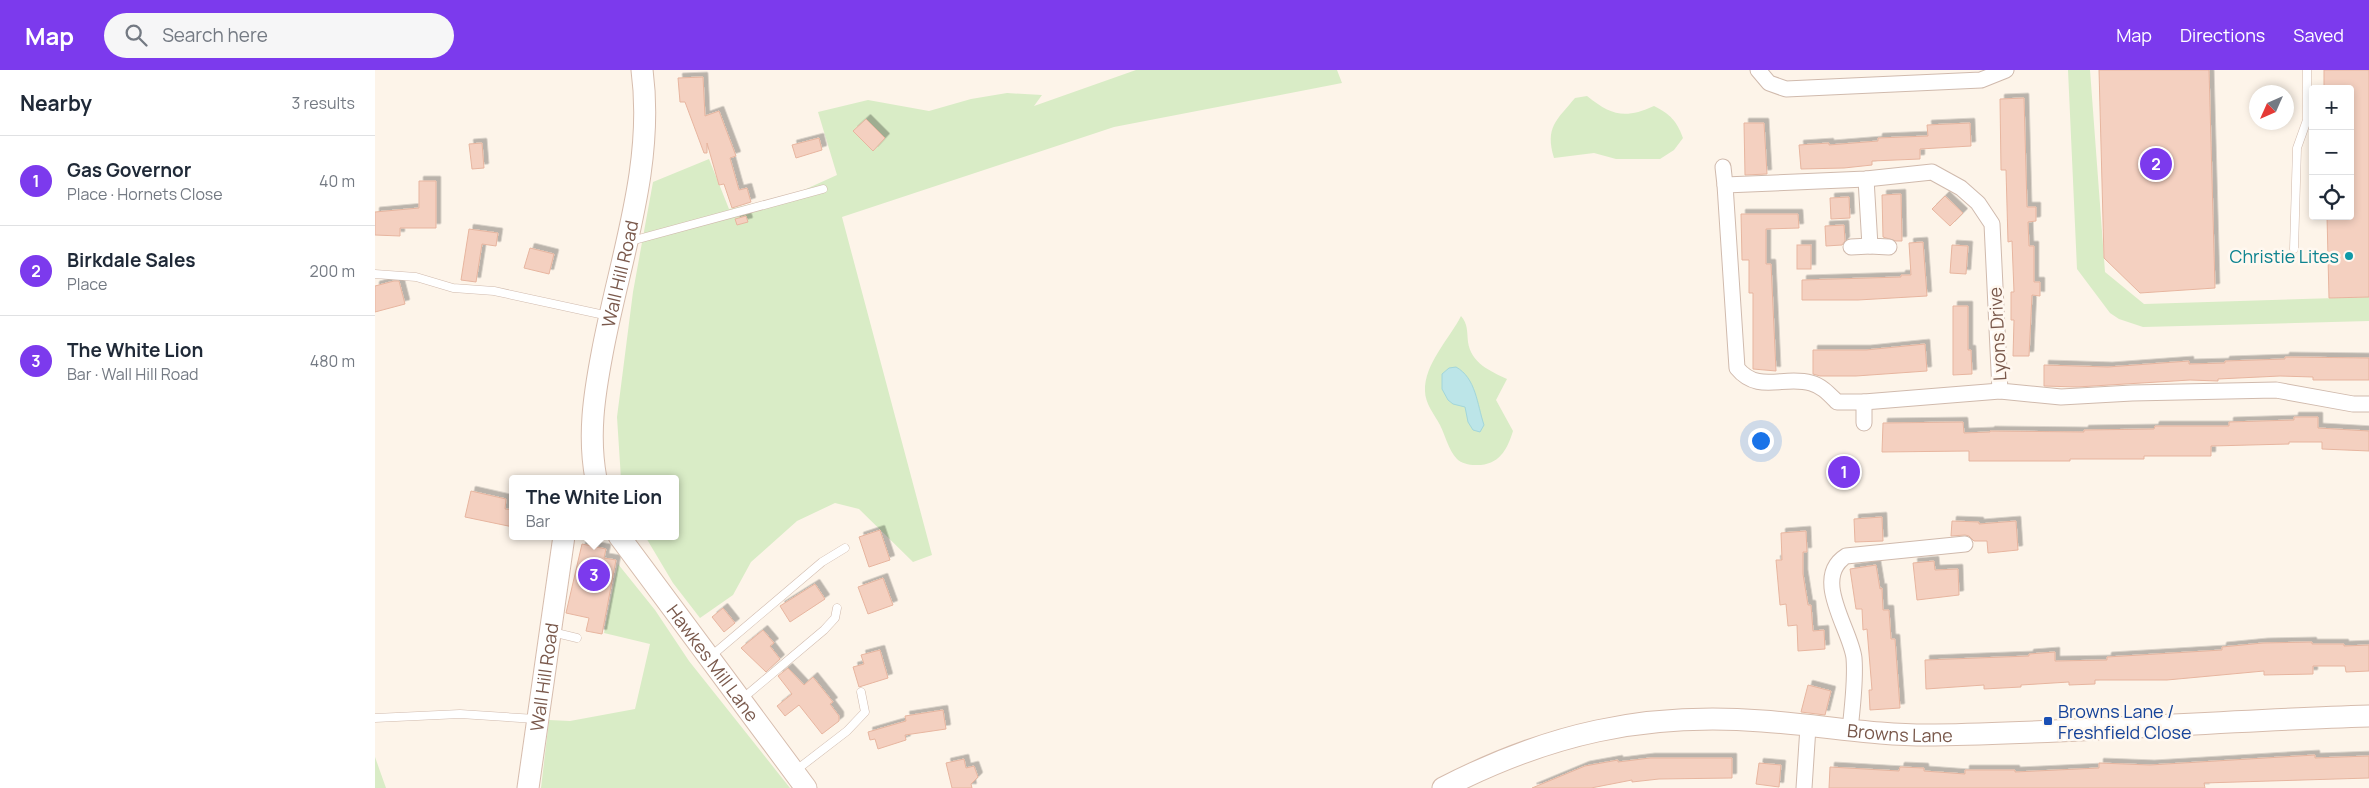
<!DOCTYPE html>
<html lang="en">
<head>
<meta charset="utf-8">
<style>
	body { margin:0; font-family:Manrope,sans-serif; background:#f6f6f7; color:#1f2937 }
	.controls { position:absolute; right:15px; top:15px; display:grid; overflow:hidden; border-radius:5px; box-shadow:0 2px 8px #0003 }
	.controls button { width:45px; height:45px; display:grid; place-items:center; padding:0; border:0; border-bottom:1px solid #e0e1e3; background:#fff; color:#1f2937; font:25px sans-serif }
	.compass { position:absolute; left:1874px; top:15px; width:45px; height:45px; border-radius:50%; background:#fff; box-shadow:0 2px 8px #0003; rotate:225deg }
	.you { position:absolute; left:1385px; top:370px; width:18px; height:18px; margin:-12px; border:4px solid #fff; border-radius:50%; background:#1a73e8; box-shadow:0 0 0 8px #1a73e833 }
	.badge { display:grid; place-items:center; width:32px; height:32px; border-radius:50%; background:#7c3aed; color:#fff; font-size:16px; font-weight:700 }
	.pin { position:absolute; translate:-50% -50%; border:2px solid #fff; box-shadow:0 1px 5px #0006 }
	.popup { position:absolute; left:134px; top:405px; width:170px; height:65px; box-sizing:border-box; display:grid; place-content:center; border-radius:5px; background:#fff; filter:drop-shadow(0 1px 4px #0005); font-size:16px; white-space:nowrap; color:#747a83 }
	.popup b { font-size:19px; color:#1f2937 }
	.popup::after { content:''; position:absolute; left:50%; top:100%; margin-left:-10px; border:10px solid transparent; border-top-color:#fff }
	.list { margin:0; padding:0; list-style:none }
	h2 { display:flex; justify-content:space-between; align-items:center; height:65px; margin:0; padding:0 20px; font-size:21px }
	h2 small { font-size:16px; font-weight:400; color:#747a83 }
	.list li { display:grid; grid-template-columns:32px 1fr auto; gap:15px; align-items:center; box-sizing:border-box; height:90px; padding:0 20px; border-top:1px solid #e0e1e3 }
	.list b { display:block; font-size:19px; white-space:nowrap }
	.list p { margin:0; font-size:16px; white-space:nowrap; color:#747a83 }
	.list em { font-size:16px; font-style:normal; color:#747a83 }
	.icon { flex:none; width:28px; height:28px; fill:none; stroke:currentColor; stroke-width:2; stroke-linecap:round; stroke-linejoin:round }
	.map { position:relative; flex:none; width:1994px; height:718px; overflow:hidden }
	header { display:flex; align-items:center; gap:30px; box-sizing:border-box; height:70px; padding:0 25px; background:#7c3aed; color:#fff }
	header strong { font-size:24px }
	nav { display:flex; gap:28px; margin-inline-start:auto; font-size:18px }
	.search { width:350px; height:45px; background:#f6f6f7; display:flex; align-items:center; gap:12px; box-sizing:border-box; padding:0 18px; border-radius:28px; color:#747a83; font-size:19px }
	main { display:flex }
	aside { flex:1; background:#fff }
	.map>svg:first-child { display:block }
	.green { fill:#d9ecc6 }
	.water { fill:#bce5e8; stroke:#a2d6da }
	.building { fill:#f4d0c0; stroke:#e7b59f; filter:url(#shadow) }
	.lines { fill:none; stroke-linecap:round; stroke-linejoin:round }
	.lane-casing { stroke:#d0baad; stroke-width:9 }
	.street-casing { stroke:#d0baad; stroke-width:17 }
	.secondary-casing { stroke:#d6bcad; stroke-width:23 }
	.lane { stroke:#fff; stroke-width:8 }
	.street { stroke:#fff; stroke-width:15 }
	.secondary { stroke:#fff; stroke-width:21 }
	.culture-dot { fill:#0f9aa8; stroke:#fff8f0; stroke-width:2 }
	.transit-dot { fill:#1a4fb4; stroke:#fff8f0; stroke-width:2 }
	.labels { text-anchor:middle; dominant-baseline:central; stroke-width:5; stroke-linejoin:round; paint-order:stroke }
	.culture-label { font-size:18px; fill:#0d838f; stroke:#fff8f0; text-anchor:end }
	.street-label { font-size:18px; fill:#79584b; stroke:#fff8f0 }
	.transit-label { font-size:18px; fill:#164399; stroke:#fff8f0; text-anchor:start }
</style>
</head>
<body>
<header>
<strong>Map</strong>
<div class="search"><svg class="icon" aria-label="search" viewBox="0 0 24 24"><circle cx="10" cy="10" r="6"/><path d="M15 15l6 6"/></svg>Search here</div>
<nav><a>Map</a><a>Directions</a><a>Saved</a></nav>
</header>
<main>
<aside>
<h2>Nearby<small>3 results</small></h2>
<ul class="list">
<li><span class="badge">1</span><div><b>Gas Governor</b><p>Place · Hornets Close</p></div><em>40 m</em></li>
<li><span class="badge">2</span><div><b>Birkdale Sales</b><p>Place</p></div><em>200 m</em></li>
<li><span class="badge">3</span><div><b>The White Lion</b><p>Bar · Wall Hill Road</p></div><em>480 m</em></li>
</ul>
</aside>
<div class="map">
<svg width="1994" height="718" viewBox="0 0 1994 718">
	<defs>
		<filter id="shadow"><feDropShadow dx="4.5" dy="-4.5" stdDeviation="0" flood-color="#0004"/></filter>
	</defs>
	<rect width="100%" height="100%" fill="#fdf4e9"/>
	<g class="green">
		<path d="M 761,0 L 962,0 L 967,13 L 739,57 L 467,147 L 557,485 L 538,492 L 484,439 L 460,433 L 422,451 L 376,492 L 358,525 L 325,548 L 298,513 L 270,466 L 300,466 L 300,409 L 246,409 L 242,347 L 258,222 L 278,112 L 334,89 L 354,139 L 420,124 L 462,105 L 443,42 L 493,30 L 554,41 L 596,29 L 632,23 L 667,25 L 659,36 Z"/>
		<path d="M 1693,0 L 1715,0 L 1730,202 L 1769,234 L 1994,227 L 1994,251 L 1768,257 L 1744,249 L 1735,243 L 1702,199 Z"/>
		<path d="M 1212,26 C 1237,46 1250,49 1279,36 C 1295,44 1302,51 1308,68 L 1299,80 L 1285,89 L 1241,89 L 1219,83 L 1179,88 C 1170,57 1181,51 1200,28 Z"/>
		<path d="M 1086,246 C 1093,254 1092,262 1093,272 C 1096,293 1115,301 1132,309 L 1121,330 L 1138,361 C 1132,381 1123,396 1100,395 C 1094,395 1086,393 1082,389 C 1073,379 1071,367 1065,355 C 1059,344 1050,333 1050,321 C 1049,294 1075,268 1086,246 Z"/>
		<path d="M 243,494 L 280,540 L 314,591 L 415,718 L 166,718 L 174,650 L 195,651 L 260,639 L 275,574 L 229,563 Z"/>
		<path d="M 0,687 L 11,718 L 0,718 Z"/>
	</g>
	<path class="water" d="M 1081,297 C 1101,308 1102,334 1109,355 L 1105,362 L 1098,360 L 1093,352 L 1090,337 L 1078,334 L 1073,330 L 1067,319 L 1067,304 L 1074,298 Z"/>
	<g class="building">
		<path d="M 1724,0 L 1834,0 L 1840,218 L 1765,223 L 1729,188 Z"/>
		<path d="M 1949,0 L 1994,0 L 1994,227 L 1954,228 L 1952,146 L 1975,146 L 1975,19 L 1949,19 Z"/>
		<path d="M 328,7 L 330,46 L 344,41 L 361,86 L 355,88 L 364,120 L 372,118 L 376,132 L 357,138 L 349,114 L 344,115 L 332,73 L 332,83 L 329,83 L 310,32 L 305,32 L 303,8 Z"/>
		<path d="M 1649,28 L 1652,137 L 1661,137 L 1661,151 L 1653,152 L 1654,176 L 1659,176 L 1659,212 L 1665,212 L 1665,226 L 1657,225 L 1654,286 L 1638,286 L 1639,250 L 1636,250 L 1636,222 L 1639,222 L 1637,171 L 1633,172 L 1631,100 L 1626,100 L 1625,29 Z"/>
		<path d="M 491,49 L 510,68 L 498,81 L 478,61 Z"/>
		<path d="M 1369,53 L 1389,53 L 1392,104 L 1370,105 Z"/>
		<path d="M 1595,53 L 1596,76 L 1545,79 L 1545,89 L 1497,91 L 1497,95 L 1469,98 L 1426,99 L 1424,75 L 1454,73 L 1454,75 L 1503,71 L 1503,68 L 1553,66 L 1552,55 Z"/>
		<path d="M 444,68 L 447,80 L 421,88 L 417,75 Z"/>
		<path d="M 107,73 L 109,98 L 97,99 L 94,74 Z"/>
		<path d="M 44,111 L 61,111 L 61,158 L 25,158 L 25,166 L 0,165 L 0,142 L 44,138 Z"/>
		<path d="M 1526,124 L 1527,171 L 1521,171 L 1508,167 L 1507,125 Z"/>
		<path d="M 1570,126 L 1588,143 L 1575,156 L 1557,139 Z"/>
		<path d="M 1474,127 L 1475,148 L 1456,149 L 1455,128 Z"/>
		<path d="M 1366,144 L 1423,144 L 1424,158 L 1391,159 L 1391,194 L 1396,194 L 1401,301 L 1378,299 L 1378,223 L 1374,223 L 1374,190 L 1367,190 Z"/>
		<path d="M 371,146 L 373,152 L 362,155 L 360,149 Z"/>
		<path d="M 1469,155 L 1470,171 L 1467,175 L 1451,176 L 1450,156 Z"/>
		<path d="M 94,159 L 123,163 L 121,176 L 107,174 L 101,212 L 86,210 Z"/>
		<path d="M 1548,172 L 1552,226 L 1483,230 L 1427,230 L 1427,210 L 1526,207 L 1526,205 L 1536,205 L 1534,173 Z"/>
		<rect x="1422" y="175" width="14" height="24"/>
		<path d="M 1577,175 L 1593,176 L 1591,204 L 1575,203 Z"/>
		<path d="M 155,178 L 179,184 L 174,204 L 149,198 Z"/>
		<path d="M 19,211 L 24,211 L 30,234 L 0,242 L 0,216 Z"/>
		<path d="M 1578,236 L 1593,236 L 1593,280 L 1596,280 L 1597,304 L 1578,305 Z"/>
		<path d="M 1550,274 L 1552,301 L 1481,306 L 1445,306 L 1438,304 L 1438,280 L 1491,280 Z"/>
		<path d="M 1910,287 L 1994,288 L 1994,310 L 1938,310 L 1938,307 L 1905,306 L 1843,309 L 1843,311 L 1815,310 L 1702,317 L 1669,316 L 1669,295 L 1733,297 L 1814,291 L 1814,294 L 1850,293 L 1850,291 L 1910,289 Z"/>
		<path d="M 1919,347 L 1943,347 L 1943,358 L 1994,361 L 1994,381 L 1947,379 L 1947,372 L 1914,372 L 1914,374 L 1836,376 L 1836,386 L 1769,386 L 1769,389 L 1695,389 L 1695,391 L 1594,391 L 1594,381 L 1507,382 L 1508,353 L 1588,352 L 1589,363 L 1615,362 L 1615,361 L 1709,362 L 1709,360 L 1779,359 L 1780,356 L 1854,356 L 1854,352 L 1919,350 Z"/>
		<path d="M 96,421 L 131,429 L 130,439 L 138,440 L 138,457 L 90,447 Z"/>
		<path d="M 1507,447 L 1508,471 L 1480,472 L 1479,449 Z"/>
		<path d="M 1577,451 L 1604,452 L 1604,454 L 1641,451 L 1643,480 L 1613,483 L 1612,471 L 1599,471 L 1594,466 L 1590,465 L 1576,466 Z"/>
		<path d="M 505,460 L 515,490 L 494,497 L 484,467 Z"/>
		<path d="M 1431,461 L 1432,482 L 1428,482 L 1428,504 L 1433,535 L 1436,535 L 1438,561 L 1449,560 L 1450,579 L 1423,581 L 1422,555 L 1413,556 L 1411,534 L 1405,535 L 1401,490 L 1407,490 L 1406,463 Z"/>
		<path d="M 207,474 L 231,479 L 229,488 L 241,490 L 227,564 L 211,561 L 214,548 L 191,543 Z"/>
		<path d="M 1559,491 L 1560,500 L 1583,499 L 1584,525 L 1542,530 L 1538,493 Z"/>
		<path d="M 1501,495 L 1505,519 L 1507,518 L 1508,540 L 1514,540 L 1516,569 L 1520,569 L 1525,638 L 1495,640 L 1494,620 L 1497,620 L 1492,559 L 1488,560 L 1487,539 L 1481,539 L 1475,499 Z"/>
		<path d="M 508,508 L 518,535 L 493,544 L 483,517 Z"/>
		<path d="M 440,514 L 450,529 L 415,552 L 405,536 Z"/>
		<path d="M 348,538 L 360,553 L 349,562 L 337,547 Z"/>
		<path d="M 388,560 L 399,573 L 395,576 L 405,589 L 391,602 L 366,578 Z"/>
		<path d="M 1937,572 L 1937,574 L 1969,574 L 1969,576 L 1994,575 L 1994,601 L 1971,602 L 1970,596 L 1938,596 L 1938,604 L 1889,605 L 1889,601 L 1792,610 L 1720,610 L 1720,614 L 1694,615 L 1694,612 L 1646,615 L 1646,617 L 1609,619 L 1609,615 L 1551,619 L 1550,590 L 1654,586 L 1654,584 L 1680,582 L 1680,591 L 1732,590 L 1732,587 L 1847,580 L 1847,577 L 1888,573 Z"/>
		<path d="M 505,580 L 513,608 L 484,617 L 478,597 L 489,594 L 486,585 Z"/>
		<path d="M 413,598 L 429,615 L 438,607 L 458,632 L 455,634 L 464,646 L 464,651 L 447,664 L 424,635 L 410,646 L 402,636 L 417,624 L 403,606 Z"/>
		<path d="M 1433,615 L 1456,621 L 1450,645 L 1426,642 Z"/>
		<path d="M 568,640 L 571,659 L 530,665 L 531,670 L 503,679 L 500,669 L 495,670 L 493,662 L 531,651 L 530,646 Z"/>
		<path d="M 1940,685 L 1940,688 L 1994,686 L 1994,708 L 1829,713 L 1830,718 L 1454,718 L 1455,697 L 1524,701 L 1525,697 L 1549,698 L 1549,701 L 1590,704 L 1590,700 L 1640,700 L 1640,702 L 1724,698 L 1724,693 L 1775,695 Z"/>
		<path d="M 1275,688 L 1357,688 L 1357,708 L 1284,709 L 1257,712 L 1257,710 L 1216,718 L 1157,718 L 1210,696 L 1243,690 L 1243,692 Z"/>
		<path d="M 589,689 L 591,698 L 599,696 L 603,707 L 596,714 L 597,718 L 577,718 L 571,693 Z"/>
		<path d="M 1384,693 L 1406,695 L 1404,717 L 1381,714 Z"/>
	</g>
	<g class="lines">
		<defs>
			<g id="lane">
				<path d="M 256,171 L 448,119"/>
				<path d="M 1919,179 L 1922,78 L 1932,50 L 1932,0"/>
				<path d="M 0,204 L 41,207 L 78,218 L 119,221 L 234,246"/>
				<path d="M 177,562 L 202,568"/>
				<path d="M 335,587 L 447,492 L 470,478"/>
				<path d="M 367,629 L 449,560 L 460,548 L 462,538"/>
				<path d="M 0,648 L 85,644 L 161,649"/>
				<path d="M 420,701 L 472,661 L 490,642 L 486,622"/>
			</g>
			<g id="street">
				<path d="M 1383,0 L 1394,13 L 1411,19 L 1606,10 L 1631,0"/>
				<path d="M 1348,97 L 1350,115"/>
				<path d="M 1491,109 L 1495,176 L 1514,177"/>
				<path d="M 1476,177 L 1495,176"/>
				<path d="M 1489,332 L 1462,332 C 1454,324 1447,316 1436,313 C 1409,305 1383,324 1362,298 L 1350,115 L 1491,109 L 1557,102 L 1586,118 L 1603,133 L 1617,154 L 1625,321 L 1686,327 L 1757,323 L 1901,320 L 1978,334 L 1994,334"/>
				<path d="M 1489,353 L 1489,332 L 1625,321"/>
				<path d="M 1475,661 C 1477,637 1481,612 1479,588 C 1476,560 1436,508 1471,486 L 1590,474"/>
				<path d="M 1429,718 L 1433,657"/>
			</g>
			<g id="secondary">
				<path id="s1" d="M 221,409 C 213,366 219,326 227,284 C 244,191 280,96 267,0"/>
				<path id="s2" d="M 244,466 L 431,718"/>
				<path id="s3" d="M 153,718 L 189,466"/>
				<path id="s4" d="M 1068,718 C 1173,664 1269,642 1387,651 C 1445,655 1502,666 1560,665 C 1705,663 1849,650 1994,646"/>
			</g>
		</defs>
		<use href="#lane" class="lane-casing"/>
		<use href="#street" class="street-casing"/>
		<use href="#secondary" class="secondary-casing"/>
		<use href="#lane" class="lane"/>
		<use href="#street" class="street"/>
		<use href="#secondary" class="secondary"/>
	</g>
	<circle class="culture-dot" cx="1974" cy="186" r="5"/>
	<rect class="transit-dot" x="1668" y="646" width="10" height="10" rx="2.5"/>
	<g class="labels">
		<g class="culture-label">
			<text x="1964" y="186">Christie Lites</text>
		</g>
		<g class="street-label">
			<text stroke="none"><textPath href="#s1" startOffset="208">Wall Hill Road</textPath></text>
			<text transform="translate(1622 264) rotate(-93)">Lyons Drive</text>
			<text stroke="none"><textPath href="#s2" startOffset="158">Hawkes Mill Lane</textPath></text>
			<text stroke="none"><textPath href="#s3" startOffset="112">Wall Hill Road</textPath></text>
			<text stroke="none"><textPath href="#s4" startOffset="469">Browns Lane</textPath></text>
		</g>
		<g class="transit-label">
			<text x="1683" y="641">Browns Lane /<tspan x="1683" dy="21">Freshfield Close</tspan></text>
		</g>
	</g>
</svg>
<div class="controls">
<button>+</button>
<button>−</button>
<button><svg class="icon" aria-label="locate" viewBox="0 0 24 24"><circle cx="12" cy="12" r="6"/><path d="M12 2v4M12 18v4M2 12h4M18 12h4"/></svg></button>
</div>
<svg class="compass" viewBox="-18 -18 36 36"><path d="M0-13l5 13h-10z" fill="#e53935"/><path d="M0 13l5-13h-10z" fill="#747a83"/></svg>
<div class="you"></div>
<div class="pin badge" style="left:1469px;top:402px">1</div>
<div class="pin badge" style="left:1781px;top:94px">2</div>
<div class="pin badge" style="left:219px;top:505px">3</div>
<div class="popup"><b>The White Lion</b>Bar</div>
</div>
</main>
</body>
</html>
